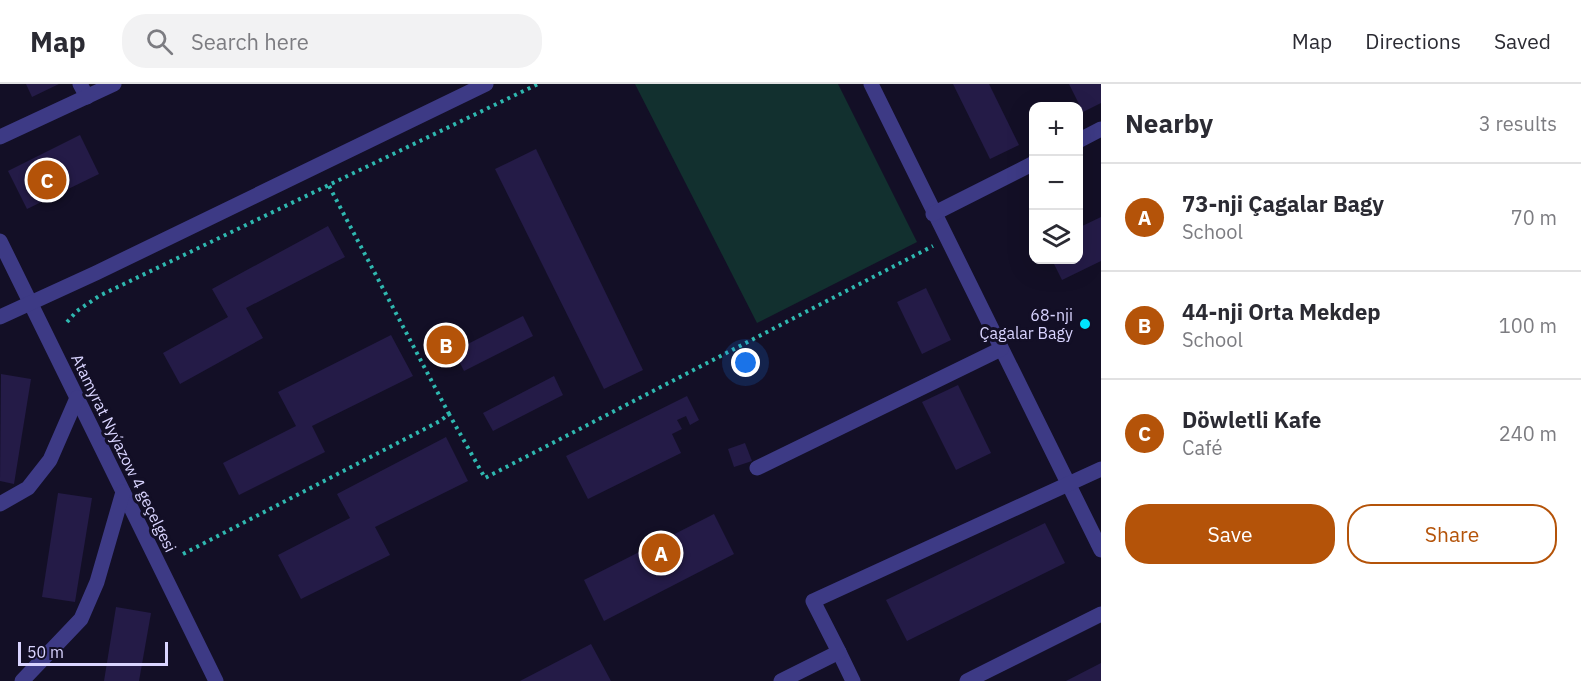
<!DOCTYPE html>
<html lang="en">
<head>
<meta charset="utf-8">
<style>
	body { margin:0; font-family:"IBM Plex Sans",sans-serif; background:#f2f2f3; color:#2b2b33 }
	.controls { position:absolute; right:18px; top:18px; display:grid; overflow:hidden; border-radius:12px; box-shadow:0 6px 24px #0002 }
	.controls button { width:54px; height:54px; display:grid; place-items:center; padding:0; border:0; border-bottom:2px solid #e1e1e2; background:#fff; color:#2b2b33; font:30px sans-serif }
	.scale { position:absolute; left:18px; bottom:15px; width:150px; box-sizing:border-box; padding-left:6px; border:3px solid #d9d4ff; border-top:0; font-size:16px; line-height:21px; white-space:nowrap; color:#d9d4ff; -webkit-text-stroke:4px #130f26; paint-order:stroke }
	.you { position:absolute; left:746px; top:279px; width:21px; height:21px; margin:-15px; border:4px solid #fff; border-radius:50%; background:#1a73e8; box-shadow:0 0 0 9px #1a73e833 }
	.badge { display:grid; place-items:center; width:39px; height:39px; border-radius:50%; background:#b45309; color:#fff; font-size:20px; font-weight:700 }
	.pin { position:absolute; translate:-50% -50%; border:3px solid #fff; box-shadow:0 2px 6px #0006 }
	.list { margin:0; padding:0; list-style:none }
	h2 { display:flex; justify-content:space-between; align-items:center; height:78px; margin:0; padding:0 24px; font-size:26px }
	h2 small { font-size:20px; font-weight:400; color:#7c7c81 }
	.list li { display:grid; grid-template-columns:39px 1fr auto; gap:18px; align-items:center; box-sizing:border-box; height:108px; padding:0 24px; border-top:2px solid #e1e1e2 }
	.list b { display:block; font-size:22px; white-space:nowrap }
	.list p { margin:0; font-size:20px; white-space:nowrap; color:#7c7c81 }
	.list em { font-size:20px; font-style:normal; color:#7c7c81 }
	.actions { display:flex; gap:12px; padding:18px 24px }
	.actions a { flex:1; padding:14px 0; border:2px solid #b45309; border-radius:24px; text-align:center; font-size:21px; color:#b45309 }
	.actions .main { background:#b45309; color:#fff }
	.icon { flex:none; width:33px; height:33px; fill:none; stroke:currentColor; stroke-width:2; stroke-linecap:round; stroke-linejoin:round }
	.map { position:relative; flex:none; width:1101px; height:597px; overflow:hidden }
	header { display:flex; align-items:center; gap:36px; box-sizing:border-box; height:84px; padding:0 30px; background:#fff; border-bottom:2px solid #e1e1e2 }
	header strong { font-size:28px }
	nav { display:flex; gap:33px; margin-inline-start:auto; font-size:21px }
	.search { width:420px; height:54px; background:#f2f2f3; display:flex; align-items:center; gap:15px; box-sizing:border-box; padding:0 21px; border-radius:24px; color:#7c7c81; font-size:22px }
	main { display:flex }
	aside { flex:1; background:#fff }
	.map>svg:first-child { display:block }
	.green { fill:#12302f }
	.building { fill:#241b47 }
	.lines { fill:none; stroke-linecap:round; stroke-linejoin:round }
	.path { stroke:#2fb8b0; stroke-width:4; stroke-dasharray:3 4.5; stroke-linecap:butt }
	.minor { stroke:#3d3a85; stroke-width:15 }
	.poi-dot { fill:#00e5ff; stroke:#130f26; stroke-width:2 }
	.labels { text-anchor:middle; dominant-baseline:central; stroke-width:6; stroke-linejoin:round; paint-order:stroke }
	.poi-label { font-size:16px; fill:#d9d4ff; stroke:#130f26; text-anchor:end }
	.street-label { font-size:16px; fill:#d9d4ff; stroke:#130f26 }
</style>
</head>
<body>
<header>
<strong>Map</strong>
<div class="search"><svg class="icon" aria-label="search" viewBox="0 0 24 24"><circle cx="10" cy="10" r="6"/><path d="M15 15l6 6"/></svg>Search here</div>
<nav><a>Map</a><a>Directions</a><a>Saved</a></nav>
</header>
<main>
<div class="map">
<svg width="1101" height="597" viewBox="0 0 1101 597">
	<rect width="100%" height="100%" fill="#130f26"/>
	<path class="green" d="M 635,0 L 838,0 L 917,158 L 757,239 Z"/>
	<g class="building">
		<path d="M 26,0 L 59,0 L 32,13 Z"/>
		<path d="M 953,0 L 989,0 L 1019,61 L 990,75 Z"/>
		<path d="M 1069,0 L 1101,0 L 1101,19 L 1083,28 Z"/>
		<path d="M 80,51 L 99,90 L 27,125 L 8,87 Z"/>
		<path d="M 536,65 L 643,286 L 604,305 L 495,85 Z"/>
		<path d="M 1101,133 L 1101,177 L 1062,196 L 1052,176 L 1078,176 L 1078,144 Z"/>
		<path d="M 328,142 L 345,173 L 246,224 L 263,254 L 180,300 L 163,269 L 228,233 L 212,205 Z"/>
		<path d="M 926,204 L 951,256 L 922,270 L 897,218 Z"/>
		<path d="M 523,232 L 533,252 L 464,287 L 454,267 Z"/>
		<path d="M 391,251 L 413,292 L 312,342 L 325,368 L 239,411 L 223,379 L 296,342 L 278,308 Z"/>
		<path d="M 1,290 L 31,295 L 14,400 L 0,397 Z"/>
		<path d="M 554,292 L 563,311 L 493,347 L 483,329 Z"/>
		<path d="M 958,301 L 991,369 L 956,386 L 922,318 Z"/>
		<path d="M 687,312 L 699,336 L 690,341 L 686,332 L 677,336 L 682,345 L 672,350 L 681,369 L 588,415 L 566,372 Z"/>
		<path d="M 446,353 L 468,397 L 375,443 L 390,471 L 301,515 L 278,471 L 350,434 L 337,410 Z"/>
		<path d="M 745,359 L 752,377 L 734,383 L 728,365 Z"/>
		<path d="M 58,409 L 92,414 L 75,518 L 42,513 Z"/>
		<path d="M 714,430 L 734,470 L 604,537 L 584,496 Z"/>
		<path d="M 1045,439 L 1065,479 L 907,557 L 886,516 Z"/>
		<path d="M 116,523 L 151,529 L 139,597 L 104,597 Z"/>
		<path d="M 591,560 L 611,597 L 520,597 Z"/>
		<path d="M 1101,579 L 1101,597 L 1066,597 Z"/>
	</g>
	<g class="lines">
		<g class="path">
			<path d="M 329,102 L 449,330"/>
			<path d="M 67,238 L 77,227 L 99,212 L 538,0"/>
			<path d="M 183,470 L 440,337 L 449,330 L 485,394 L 933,162"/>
		</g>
		<g class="minor">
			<path d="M 80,0 L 87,13"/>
			<path d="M 871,0 L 1101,466"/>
			<path d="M 0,53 L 114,0"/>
			<path d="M 1078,57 L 1101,45"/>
			<path d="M 933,130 L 1034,79"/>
			<path d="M 0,157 L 216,597"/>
			<path d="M 0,233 L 96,189 L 486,0"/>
			<path d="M 757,384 L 1001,265"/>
			<path d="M 0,420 L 28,404 L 50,376 L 77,314"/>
			<path d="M 839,568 L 853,597"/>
			<path d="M 22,597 L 81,535 L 97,498 L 123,408"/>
			<path d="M 781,597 L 839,568 L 813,517 L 1101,385"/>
			<path d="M 967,597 L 1101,530"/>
		</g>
	</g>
	<circle class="poi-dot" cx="1085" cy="240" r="6"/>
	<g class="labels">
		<g class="poi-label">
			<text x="1073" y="231">68-nji<tspan x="1073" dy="18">Çagalar Bagy</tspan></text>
		</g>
		<g class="street-label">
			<text transform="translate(124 369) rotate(64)">Atamyrat Nyýazow 4 geçelgesi</text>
		</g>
	</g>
</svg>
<div class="controls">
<button>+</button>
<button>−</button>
<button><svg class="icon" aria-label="layers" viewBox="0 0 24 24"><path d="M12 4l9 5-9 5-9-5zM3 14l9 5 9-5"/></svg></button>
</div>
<div class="scale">50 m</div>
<div class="you"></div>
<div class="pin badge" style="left:661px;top:469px">A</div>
<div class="pin badge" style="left:446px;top:261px">B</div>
<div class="pin badge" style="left:47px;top:96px">C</div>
</div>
<aside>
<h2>Nearby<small>3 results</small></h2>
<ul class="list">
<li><span class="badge">A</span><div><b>73-nji Çagalar Bagy</b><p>School</p></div><em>70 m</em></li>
<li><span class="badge">B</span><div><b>44-nji Orta Mekdep</b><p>School</p></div><em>100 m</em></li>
<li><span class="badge">C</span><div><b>Döwletli Kafe</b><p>Café</p></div><em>240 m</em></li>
</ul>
<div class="actions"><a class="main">Save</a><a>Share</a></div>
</aside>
</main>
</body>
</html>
